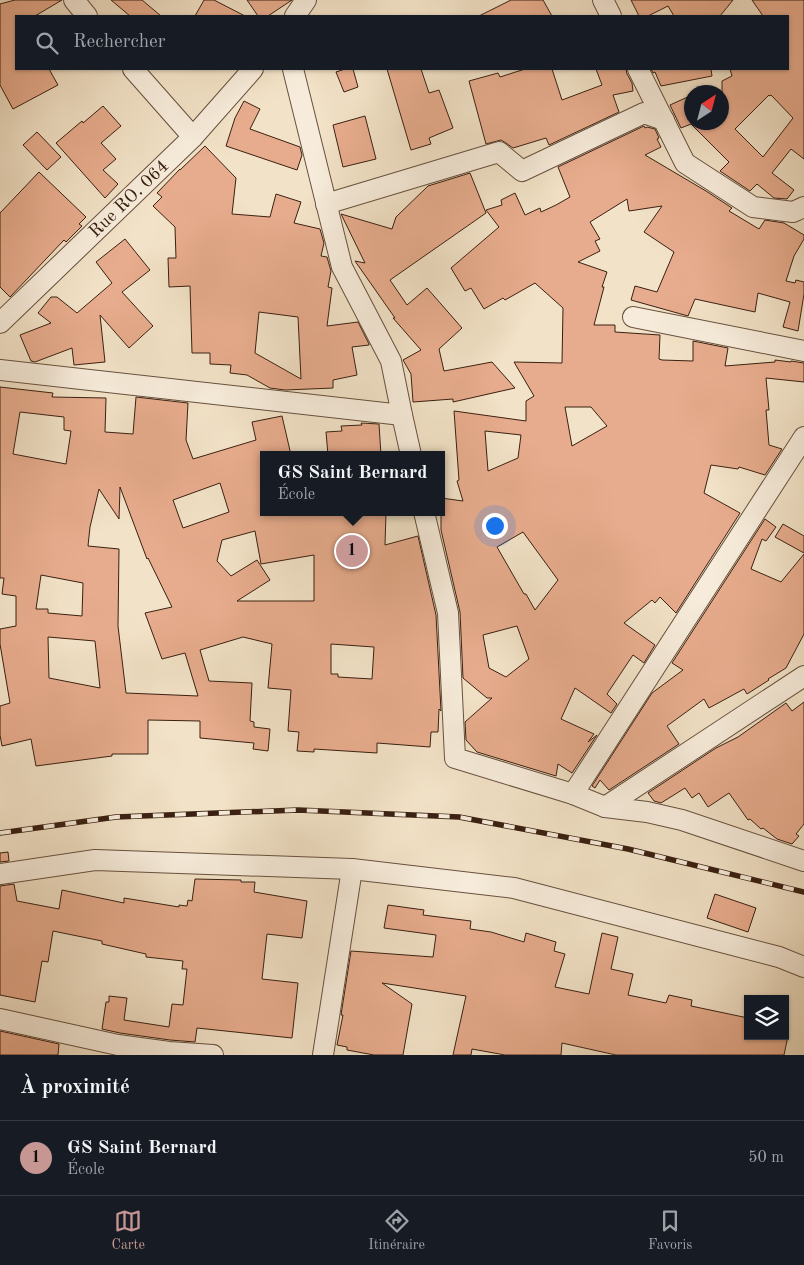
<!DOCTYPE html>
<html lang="fr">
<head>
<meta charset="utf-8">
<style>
	body { margin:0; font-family:"Old Standard TT",serif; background:#242831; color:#f1f3f6 }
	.controls { position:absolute; right:15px; bottom:15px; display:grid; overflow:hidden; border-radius:0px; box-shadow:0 1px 4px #0004 }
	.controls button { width:45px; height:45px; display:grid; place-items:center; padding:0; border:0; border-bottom:1px solid #363941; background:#171b24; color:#f1f3f6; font:25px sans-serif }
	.compass { position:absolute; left:684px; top:85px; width:45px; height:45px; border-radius:50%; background:#171b24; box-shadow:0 1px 4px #0004; rotate:36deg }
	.you { position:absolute; left:494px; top:525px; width:18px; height:18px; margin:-12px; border:4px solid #fff; border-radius:50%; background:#1a73e8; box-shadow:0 0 0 8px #1a73e833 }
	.badge { display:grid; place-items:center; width:32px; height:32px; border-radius:50%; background:#c59692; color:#111; font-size:16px; font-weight:700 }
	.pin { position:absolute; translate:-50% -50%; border:2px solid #fff; box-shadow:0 1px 5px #0006 }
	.popup { position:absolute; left:260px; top:451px; width:185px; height:65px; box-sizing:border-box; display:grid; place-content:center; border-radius:0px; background:#171b24; filter:drop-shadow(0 1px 4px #0005); font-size:16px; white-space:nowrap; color:#9ea1a6 }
	.popup b { font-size:19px; color:#f1f3f6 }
	.popup::after { content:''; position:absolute; left:50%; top:100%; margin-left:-10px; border:10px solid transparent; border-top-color:#171b24 }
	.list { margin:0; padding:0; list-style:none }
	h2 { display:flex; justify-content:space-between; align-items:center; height:65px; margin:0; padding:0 20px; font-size:21px }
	h2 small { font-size:16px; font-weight:400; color:#9ea1a6 }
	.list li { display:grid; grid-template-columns:32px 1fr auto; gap:15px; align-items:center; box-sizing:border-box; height:75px; padding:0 20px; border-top:1px solid #363941 }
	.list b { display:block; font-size:19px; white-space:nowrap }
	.list p { margin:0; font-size:16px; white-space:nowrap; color:#9ea1a6 }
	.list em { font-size:16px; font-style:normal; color:#9ea1a6 }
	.icon { flex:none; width:28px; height:28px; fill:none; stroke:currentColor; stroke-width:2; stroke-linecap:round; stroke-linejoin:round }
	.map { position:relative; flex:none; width:804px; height:1055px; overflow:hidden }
	.search { position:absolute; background:#171b24; box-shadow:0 1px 4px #0004; left:15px; right:15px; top:15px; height:55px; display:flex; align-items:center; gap:12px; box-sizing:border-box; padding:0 18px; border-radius:0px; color:#9ea1a6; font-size:19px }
	.sheet { height:140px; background:#171b24 }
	nav { display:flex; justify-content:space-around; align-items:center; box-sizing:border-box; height:70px; border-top:1px solid #363941; background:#171b24; font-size:14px; color:#9ea1a6 }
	nav a { display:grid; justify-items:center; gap:2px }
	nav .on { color:#c59692 }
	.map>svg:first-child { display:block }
	.building { fill:#e7ac8d; stroke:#3a2011; fill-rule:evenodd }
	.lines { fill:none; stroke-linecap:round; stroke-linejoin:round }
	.minor-casing { stroke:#68503e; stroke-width:22 }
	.minor { stroke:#f7ecdb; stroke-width:20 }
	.rail-casing { stroke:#3a2011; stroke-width:5.5 }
	.rail { stroke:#f7ecdb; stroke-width:4; stroke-dasharray:11; stroke-linecap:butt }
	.labels { text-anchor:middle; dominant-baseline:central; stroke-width:4.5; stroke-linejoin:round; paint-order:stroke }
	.street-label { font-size:18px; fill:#3a2011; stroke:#f7ecdb }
</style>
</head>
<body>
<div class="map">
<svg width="804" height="1055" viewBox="0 0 804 1055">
	<rect width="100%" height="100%" fill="#f2e2c7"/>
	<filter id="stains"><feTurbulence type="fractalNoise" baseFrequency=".004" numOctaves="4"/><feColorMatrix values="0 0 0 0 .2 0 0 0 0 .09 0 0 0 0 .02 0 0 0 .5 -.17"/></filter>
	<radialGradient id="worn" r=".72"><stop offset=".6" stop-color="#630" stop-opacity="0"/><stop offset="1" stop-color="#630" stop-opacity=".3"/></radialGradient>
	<g class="building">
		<path d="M 15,0 L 62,0 L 35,16 L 16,16 L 16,69 L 49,69 L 58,85 L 13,109 L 0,85 L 0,4 Z"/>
		<path d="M 111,0 L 142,0 L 161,16 L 130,16 Z"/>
		<path d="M 204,0 L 214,0 L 245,16 L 195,16 Z"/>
		<path d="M 247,0 L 292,0 L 268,16 L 258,16 Z"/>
		<path d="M 511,0 L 543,0 L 552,16 L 479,16 Z"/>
		<path d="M 631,0 L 733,0 L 720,16 L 674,16 L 668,6 L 648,16 L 639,16 Z"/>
		<path d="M 752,0 L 804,0 L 804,159 L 791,149 L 772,173 L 794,190 L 787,199 L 774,198 L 757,184 L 750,191 L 720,171 L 729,162 L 691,124 L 681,128 L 670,105 L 692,95 L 692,122 L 722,122 L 722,81 L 732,76 L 730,69 L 788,69 L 788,16 L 763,16 ZM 769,95 L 769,96 L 771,95 L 793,118 L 763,157 L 735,129 Z"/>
		<path d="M 345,69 L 353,69 L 358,87 L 344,92 L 336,72 Z"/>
		<path d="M 387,69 L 421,69 L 429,93 L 439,90 L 453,128 L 429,138 L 431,144 L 411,150 Z"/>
		<path d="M 525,69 L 552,69 L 562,100 L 602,85 L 596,69 L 626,69 L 627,74 L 632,83 L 633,91 L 613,95 L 619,112 L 549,145 L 546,138 L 513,148 L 506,143 L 501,140 L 486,144 L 469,81 L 498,73 L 500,77 Z"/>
		<path d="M 651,69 L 711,69 L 712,76 L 661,86 L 655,72 L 653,73 Z"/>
		<path d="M 244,101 L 260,109 L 250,129 L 300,147 L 302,155 L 297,170 L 226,146 L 235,118 Z"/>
		<path d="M 103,106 L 121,126 L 101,143 L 116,159 L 103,170 L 118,184 L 105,198 L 56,143 L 82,121 L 83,123 Z"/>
		<path d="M 365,116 L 376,159 L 343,167 L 333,125 Z"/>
		<path d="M 644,126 L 645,128 L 647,127 L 655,129 L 659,138 L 657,139 L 661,147 L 645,155 L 706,191 L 732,208 L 729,211 L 759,229 L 765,220 L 784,223 L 804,235 L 804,239 L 794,256 L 786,281 L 795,283 L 796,280 L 804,282 L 804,294 L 798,331 L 783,327 L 790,302 L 758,293 L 755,312 L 695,299 L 688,316 L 631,300 L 635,286 L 657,292 L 674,252 L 644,232 L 662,206 L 629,211 L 627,199 L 590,222 L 600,239 L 595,241 L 600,251 L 578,262 L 607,272 L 602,287 L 604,287 L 594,325 L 615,325 L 615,332 L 660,335 L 659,359 L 662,360 L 693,361 L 693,341 L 728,348 L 725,366 L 775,362 L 775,360 L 791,362 L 791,361 L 804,363 L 804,382 L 766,378 L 769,410 L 766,410 L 769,445 L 782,449 L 765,475 L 739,467 L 738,469 L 711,465 L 704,493 L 740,513 L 676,613 L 660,597 L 655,603 L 652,600 L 624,623 L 655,645 L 644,663 L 633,655 L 607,694 L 617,704 L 611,713 L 575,688 L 561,719 L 594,734 L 588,742 L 597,735 L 572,773 L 558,764 L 556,776 L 477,752 L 466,740 L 465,722 L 492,698 L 487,698 L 463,678 L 460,612 L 441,530 L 441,498 L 463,501 L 457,481 L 459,480 L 454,411 L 526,421 L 526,401 L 534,396 L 514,362 L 562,363 L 563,308 L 535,283 L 505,300 L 503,298 L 484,309 L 471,288 L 465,291 L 451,268 L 499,227 L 486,210 L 502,205 L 501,200 L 515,193 L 525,215 L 540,208 L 541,212 L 556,205 L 570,197 L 558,167 ZM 565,407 L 591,407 L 607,426 L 572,446 ZM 485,431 L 521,435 L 518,458 L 488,471 ZM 523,532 L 558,580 L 535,610 L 526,594 L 524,594 L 497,547 ZM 517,626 L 529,659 L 506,677 L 489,668 L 483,635 Z"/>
		<path d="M 37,132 L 61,157 L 47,170 L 23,145 Z"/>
		<path d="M 205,146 L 236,178 L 232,214 L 270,217 L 276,194 L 301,202 L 294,223 L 320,229 L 324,243 L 321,256 L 327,257 L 331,271 L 328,287 L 332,288 L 327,326 L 358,322 L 369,344 L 369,345 L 352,347 L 357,375 L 333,380 L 333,388 L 285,390 L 270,388 L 247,375 L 230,373 L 231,365 L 210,364 L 210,353 L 192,353 L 190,286 L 169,287 L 168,258 L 176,258 L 175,227 L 153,206 L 162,197 L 157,193 L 180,169 L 180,170 ZM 259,312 L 298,317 L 301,379 L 255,353 Z"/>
		<path d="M 39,172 L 86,217 L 79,224 L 82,226 L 66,242 L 64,240 L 10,297 L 0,287 L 0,213 Z"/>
		<path d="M 470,173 L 486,213 L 390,280 L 407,305 L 427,288 L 462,328 L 439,349 L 444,371 L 492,362 L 515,388 L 453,402 L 453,399 L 413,402 L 411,374 L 403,360 L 421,350 L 393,318 L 395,318 L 355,261 L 365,263 L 341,214 L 392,229 L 396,217 L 428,186 Z"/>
		<path d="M 125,239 L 150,270 L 122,292 L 153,326 L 129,348 L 100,315 L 105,362 L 74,365 L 72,348 L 35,362 L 31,361 L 20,335 L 51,323 L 38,313 L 51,297 L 57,297 L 77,313 L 112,283 L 96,262 Z"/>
		<path d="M 0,387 L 53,393 L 52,397 L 106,398 L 105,432 L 133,434 L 136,397 L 188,403 L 186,440 L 193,459 L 256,440 L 252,422 L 282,416 L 291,455 L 263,455 L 263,512 L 386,513 L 385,545 L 418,536 L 436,615 L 441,711 L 439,709 L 438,732 L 431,732 L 430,747 L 377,743 L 377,753 L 314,749 L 314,752 L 297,751 L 299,732 L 288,731 L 291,690 L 268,688 L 272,644 L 243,637 L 200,650 L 209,681 L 252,683 L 250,721 L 254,722 L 254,727 L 270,729 L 268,751 L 253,749 L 254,743 L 200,738 L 200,721 L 148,720 L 148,754 L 112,754 L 112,756 L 36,766 L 31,739 L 2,746 L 0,735 L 0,706 L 10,703 L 0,644 L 0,629 L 16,626 L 16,596 L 2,594 L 4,578 L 0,578 ZM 20,412 L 64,417 L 64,430 L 71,431 L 66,464 L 13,454 ZM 220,483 L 229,512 L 183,528 L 173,500 ZM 120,487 L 147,559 L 148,558 L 172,607 L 145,613 L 162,659 L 185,653 L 198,696 L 126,693 L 118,626 L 119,549 L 88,546 L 90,527 L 99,489 L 119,519 ZM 255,531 L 261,564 L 314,555 L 314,601 L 237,601 L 270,580 L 257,560 L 231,576 L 217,561 L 222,540 ZM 41,575 L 83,583 L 82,616 L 48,613 L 48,609 L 36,609 ZM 48,637 L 95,641 L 100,688 L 49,678 ZM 331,644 L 374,647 L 372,679 L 338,677 L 338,674 L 331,674 Z"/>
		<path d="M 361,423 L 379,424 L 381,455 L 328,455 L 326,432 L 342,431 L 341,426 L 362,425 Z"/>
		<path d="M 765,519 L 776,527 L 766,541 L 762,539 L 751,569 L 781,582 L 804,554 L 804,634 L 786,668 L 768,679 L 769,680 L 747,694 L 744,689 L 709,708 L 704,699 L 667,726 L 679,744 L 609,790 L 600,780 L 595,788 L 592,786 L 652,693 L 683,670 L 672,663 Z"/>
		<path d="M 783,524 L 804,536 L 804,553 L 775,537 Z"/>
		<path d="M 804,702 L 804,824 L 796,834 L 799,836 L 792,844 L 777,839 L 763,828 L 761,829 L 750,819 L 748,820 L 729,793 L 708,807 L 699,793 L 692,798 L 685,788 L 661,803 L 654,801 L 648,793 L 716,748 L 738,737 L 786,703 L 792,711 Z"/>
		<path d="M 8,852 L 9,861 L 0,862 L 0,853 Z"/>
		<path d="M 195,879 L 241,880 L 241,882 L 255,882 L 254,892 L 307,901 L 302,938 L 267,934 L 262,979 L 298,983 L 292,1038 L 197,1028 L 195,1042 L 170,1040 L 120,1033 L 102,1029 L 106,1002 L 109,1002 L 109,996 L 127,998 L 124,1020 L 169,1027 L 172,1004 L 183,1005 L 187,969 L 182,969 L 183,961 L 146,957 L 146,954 L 102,944 L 102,941 L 53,931 L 48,962 L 42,961 L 35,1002 L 0,995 L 0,886 L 14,884 L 17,901 L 59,909 L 62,890 L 124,903 L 124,898 L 179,907 L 179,905 L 187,906 L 188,900 L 192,901 Z"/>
		<path d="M 715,894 L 756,908 L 748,932 L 707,918 Z"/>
		<path d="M 388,905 L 424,910 L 423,915 L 471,921 L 470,929 L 491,932 L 524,942 L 526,933 L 556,942 L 554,951 L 565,954 L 555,987 L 589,994 L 602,933 L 618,937 L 611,969 L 633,974 L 628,995 L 666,1003 L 669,995 L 692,1000 L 691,1006 L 748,1018 L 748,1036 L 788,1036 L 784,1055 L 616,1055 L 562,1043 L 561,1055 L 505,1055 L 472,1049 L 471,1055 L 453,1055 L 466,996 L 382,983 L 412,1004 L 403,1055 L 374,1055 L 347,1050 L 347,1047 L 337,1045 L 343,1015 L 341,1015 L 351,951 L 433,957 L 436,935 L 384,928 Z"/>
		<path d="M 0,1031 L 59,1044 L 58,1055 L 0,1055 Z"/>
	</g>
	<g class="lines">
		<defs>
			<g id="minor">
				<path d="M 74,0 L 87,16"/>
				<path d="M 603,0 L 611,16"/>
				<path d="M 295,16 L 306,0"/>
				<path d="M 133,69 L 193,137"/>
				<path d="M 293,69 L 342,267 L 391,361 L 402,415 L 411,455"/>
				<path d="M 638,69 L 685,163 L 753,207 L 793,212 L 804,207"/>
				<path d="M 326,204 L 499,152 L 522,171 L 644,113 L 664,120"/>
				<path d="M 633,317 L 804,351"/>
				<path d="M 0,323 L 193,137 L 253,69"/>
				<path d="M 0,370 L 402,415"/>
				<path d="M 424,512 L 448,613 L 455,758 L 573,794 L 605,807 L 804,676"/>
				<path d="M 573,794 L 804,437"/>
				<path d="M 605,807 L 647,812 L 682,820 L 804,861"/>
				<path d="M 0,874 L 95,860 L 352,869 L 514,888 L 779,957 L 804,967"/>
				<path d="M 0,1019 L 118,1045 L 169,1052 L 213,1055"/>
				<path d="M 323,1055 L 352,869"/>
			</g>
		</defs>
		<use href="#minor" class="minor-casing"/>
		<use href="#minor" class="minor"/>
		<defs>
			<path id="rail" d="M 0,833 L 116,817 L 298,810 L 459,817 L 628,849 L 804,892"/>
		</defs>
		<use href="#rail" class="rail-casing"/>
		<use href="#rail" class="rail"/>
	</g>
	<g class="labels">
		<g class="street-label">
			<text transform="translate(129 199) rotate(-44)">Rue RO. 064</text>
		</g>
	</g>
	<rect width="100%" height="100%" filter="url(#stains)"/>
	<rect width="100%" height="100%" fill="url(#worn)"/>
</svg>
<div class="controls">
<button><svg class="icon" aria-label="layers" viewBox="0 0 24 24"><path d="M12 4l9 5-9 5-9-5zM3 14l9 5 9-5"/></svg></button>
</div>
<svg class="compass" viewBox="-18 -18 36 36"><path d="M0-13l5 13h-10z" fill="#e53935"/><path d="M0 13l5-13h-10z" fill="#9ea1a6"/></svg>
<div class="you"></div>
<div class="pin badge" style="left:352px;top:551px">1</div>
<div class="popup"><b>GS Saint Bernard</b>École</div>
<div class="search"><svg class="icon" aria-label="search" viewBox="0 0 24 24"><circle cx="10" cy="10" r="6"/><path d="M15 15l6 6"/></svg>Rechercher</div>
</div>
<section class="sheet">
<h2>À proximité<small></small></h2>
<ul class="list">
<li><span class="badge">1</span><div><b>GS Saint Bernard</b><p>École</p></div><em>50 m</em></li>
</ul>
</section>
<nav>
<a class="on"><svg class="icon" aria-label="map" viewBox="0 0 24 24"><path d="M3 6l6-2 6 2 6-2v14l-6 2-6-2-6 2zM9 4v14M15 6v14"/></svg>Carte</a>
<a><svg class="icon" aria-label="directions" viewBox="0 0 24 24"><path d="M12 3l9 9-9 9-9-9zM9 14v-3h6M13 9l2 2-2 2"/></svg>Itinéraire</a>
<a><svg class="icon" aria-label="saved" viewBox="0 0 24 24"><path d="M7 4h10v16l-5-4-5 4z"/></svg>Favoris</a>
</nav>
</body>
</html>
